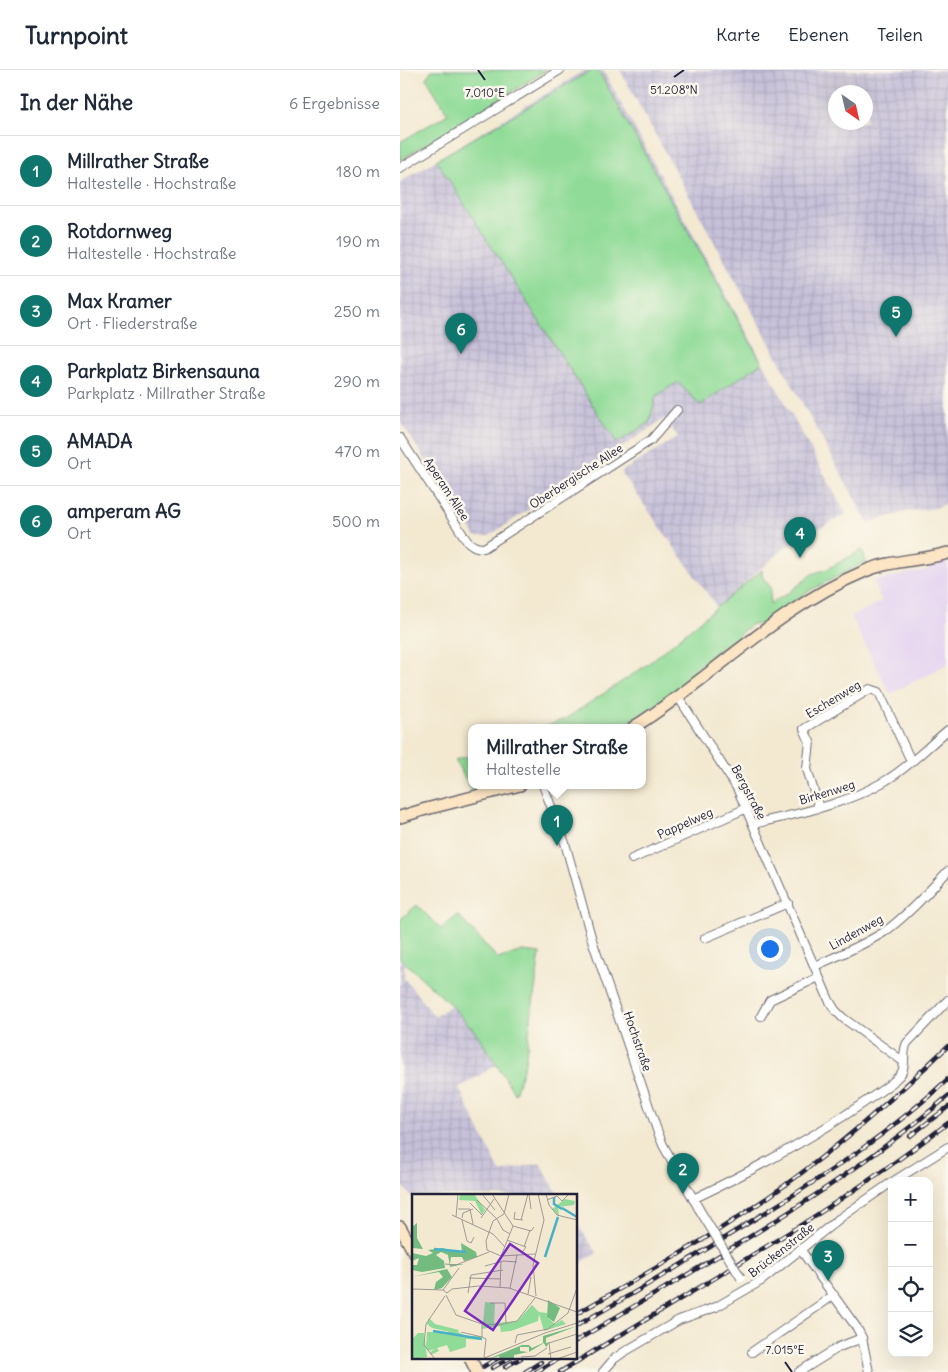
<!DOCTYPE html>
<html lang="de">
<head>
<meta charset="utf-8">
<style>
	body { margin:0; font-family:Delius,sans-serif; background:#f2f2f3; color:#1f2937 }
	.controls { position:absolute; right:15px; bottom:15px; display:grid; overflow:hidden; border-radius:10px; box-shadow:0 5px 20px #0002 }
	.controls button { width:45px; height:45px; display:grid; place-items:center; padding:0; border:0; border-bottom:1px solid #e0e1e3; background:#fff; color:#1f2937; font:25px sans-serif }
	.compass { position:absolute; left:428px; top:15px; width:45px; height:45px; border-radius:50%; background:#fff; box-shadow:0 5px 20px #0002; rotate:146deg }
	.you { position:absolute; left:369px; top:878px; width:18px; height:18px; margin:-12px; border:4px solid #fff; border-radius:50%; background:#1a73e8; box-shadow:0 0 0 8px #1a73e833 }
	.badge { display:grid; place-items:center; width:32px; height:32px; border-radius:50%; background:#0f766e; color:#fff; font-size:16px; font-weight:700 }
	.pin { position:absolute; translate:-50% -41px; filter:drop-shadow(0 1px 2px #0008) }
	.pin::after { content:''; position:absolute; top:26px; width:18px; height:15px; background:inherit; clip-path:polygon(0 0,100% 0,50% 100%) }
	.popup { position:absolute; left:68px; top:654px; width:178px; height:65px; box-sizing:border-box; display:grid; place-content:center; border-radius:10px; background:#fff; filter:drop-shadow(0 1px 4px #0005); font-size:16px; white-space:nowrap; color:#747a83 }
	.popup b { font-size:19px; color:#1f2937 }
	.popup::after { content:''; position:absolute; left:50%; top:100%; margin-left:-10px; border:10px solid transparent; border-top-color:#fff }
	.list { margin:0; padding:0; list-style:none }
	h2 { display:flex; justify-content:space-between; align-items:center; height:65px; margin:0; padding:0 20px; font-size:21px }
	h2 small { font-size:16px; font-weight:400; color:#747a83 }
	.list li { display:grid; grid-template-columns:32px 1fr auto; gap:15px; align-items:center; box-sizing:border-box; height:70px; padding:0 20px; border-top:1px solid #e0e1e3 }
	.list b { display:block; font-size:19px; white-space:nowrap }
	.list p { margin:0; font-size:16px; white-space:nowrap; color:#747a83 }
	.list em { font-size:16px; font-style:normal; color:#747a83 }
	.icon { flex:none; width:28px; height:28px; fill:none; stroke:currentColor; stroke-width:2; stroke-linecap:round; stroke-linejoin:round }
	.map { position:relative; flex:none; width:548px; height:1302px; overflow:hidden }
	header { display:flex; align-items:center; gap:30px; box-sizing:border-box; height:70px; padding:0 25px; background:#fff; border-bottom:1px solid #e0e1e3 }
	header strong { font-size:24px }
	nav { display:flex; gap:28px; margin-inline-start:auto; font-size:18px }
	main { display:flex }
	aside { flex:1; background:#fff }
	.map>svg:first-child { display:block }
	.built { fill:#e4d3f1 }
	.industrial { fill:url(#industrial-grid); fill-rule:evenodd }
	.green { fill:#90db97; stroke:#597e69 }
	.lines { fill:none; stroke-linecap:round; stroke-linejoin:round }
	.minor-casing { stroke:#6b6870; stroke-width:10 }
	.secondary-casing { stroke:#6b6870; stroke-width:14 }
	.minor { stroke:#fff; stroke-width:8 }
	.secondary { stroke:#fce5c4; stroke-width:11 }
	.rail-casing { stroke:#22223b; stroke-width:4.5 }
	.rail { stroke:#fbf7ec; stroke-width:2.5; stroke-dasharray:8; stroke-linecap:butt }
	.minor-bridge-casing { stroke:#6b6870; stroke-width:10; stroke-linecap:butt }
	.secondary-bridge-casing { stroke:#6b6870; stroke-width:14; stroke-linecap:butt }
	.minor-bridge { stroke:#fff; stroke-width:8 }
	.secondary-bridge { stroke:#fce5c4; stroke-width:11 }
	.ticks { fill:none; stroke:#22223b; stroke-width:2 }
	.labels { text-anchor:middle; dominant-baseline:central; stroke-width:5; stroke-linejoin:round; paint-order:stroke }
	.street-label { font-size:12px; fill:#22223b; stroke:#fbf7ec }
	.inset-river { fill:none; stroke:#49b1c7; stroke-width:2.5 }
	.inset-road { fill:none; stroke:#9f9995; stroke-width:1 }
	.view { fill:#7b2cbf; fill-opacity:0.15; stroke:#7b2cbf; stroke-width:2.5 }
	.inset-edge { fill:none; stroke:#22223b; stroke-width:2.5 }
	.ticks-label { font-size:12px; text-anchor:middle; fill:#22223b; stroke:#fbf7ec; stroke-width:5; stroke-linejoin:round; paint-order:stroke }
</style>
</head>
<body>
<header>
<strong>Turnpoint</strong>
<nav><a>Karte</a><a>Ebenen</a><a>Teilen</a></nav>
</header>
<main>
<aside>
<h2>In der Nähe<small>6 Ergebnisse</small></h2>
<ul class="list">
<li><span class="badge">1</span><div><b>Millrather Straße</b><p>Haltestelle · Hochstraße</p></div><em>180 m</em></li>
<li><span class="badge">2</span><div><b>Rotdornweg</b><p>Haltestelle · Hochstraße</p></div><em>190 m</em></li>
<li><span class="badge">3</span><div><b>Max Kramer</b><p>Ort · Fliederstraße</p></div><em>250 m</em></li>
<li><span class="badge">4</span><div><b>Parkplatz Birkensauna</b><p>Parkplatz · Millrather Straße</p></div><em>290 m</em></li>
<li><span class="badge">5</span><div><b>AMADA</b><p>Ort</p></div><em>470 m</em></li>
<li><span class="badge">6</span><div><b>amperam AG</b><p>Ort</p></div><em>500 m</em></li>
</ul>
</aside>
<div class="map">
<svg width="548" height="1302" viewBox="0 0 548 1302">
	<defs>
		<pattern id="industrial-grid" width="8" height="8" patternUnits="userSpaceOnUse" patternTransform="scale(1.25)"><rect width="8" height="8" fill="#c6c0d9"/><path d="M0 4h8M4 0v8" fill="none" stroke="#aaa5bb"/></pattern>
	</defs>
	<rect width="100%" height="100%" fill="#fbf7ec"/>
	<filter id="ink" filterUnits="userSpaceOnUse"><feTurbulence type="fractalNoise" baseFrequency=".02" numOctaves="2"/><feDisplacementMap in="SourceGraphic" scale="10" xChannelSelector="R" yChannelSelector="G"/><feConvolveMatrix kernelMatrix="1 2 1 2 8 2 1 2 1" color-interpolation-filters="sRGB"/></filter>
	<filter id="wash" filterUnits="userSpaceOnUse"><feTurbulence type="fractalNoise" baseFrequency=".0096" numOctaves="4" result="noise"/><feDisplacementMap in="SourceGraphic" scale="20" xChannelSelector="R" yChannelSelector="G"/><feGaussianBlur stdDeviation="1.12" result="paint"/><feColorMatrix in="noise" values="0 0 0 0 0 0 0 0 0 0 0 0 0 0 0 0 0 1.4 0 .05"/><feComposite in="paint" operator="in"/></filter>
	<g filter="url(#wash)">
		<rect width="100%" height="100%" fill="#f3e9d1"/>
		<path class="built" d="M 548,491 L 548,594 L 490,624 L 451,547 L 482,531 L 473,511 L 527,500 L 531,495 Z"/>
		<g class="industrial">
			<path d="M 185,0 L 203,0 L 446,444 L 387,476 L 317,537 L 221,402 L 278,367 L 265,348 L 89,466 L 76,467 L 0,351 L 0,112 Z"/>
			<path d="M 220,0 L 548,0 L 548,432 L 536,438 L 505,442 L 468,453 ZM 466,22 L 466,52 L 436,52 L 436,22 Z"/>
			<path d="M 0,888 L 5,892 L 4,908 L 35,947 L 51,935 L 77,964 L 96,995 L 59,1018 L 100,1102 L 140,1093 L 159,1126 L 14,1126 L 14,1130 L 0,1113 Z"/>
			<path d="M 176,1152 L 197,1183 L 176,1195 Z"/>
		</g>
		<g class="green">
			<path d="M 32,0 L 147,0 L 0,90 L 0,72 L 48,44 L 26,8 Z"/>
			<path d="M 192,0 L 198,0 L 362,293 L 300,335 L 278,312 L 256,326 L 249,353 L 217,373 L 36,90 Z"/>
			<path d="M 462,480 L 466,492 L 409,521 L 359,555 L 352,554 L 338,565 L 339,572 L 335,575 L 329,572 L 295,599 L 292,609 L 247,641 L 221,657 L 145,657 L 165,649 L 244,597 L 362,500 L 362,506 L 371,518 L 370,534 L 390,522 L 412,504 L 427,499 Z"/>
			<path d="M 72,685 L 72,715 L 91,715 L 72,721 L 55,690 Z"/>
			<path d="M 17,835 L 41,859 L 58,845 L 98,889 L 122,881 L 140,883 L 125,992 L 115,1024 L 77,964 L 51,935 L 0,888 L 0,850 Z"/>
		</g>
	</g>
	<g filter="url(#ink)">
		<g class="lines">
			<defs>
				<g id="minor">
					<path d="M 0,98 L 160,0"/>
					<path d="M 0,368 L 67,471 C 73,476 76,478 84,478 L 251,370 L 277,340"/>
					<path d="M 279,628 L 337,718 L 429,930 L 435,940 L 443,948 L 504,992"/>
					<path d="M 143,715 L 165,773 L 192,870 L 257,1060 L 263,1075 L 299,1139"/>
					<path d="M 419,738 L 407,699 L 410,672 L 404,659 L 470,619 L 479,622 L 511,691"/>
					<path d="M 354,754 C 399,743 445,735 485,711 C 508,698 527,677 548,660"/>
					<path d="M 232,789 L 347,738"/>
					<path d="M 305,868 L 388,833"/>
					<path d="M 415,896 C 439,885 465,875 487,860 C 510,843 529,821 548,801"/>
					<path d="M 361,946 L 370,930 L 419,907"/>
					<path d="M 494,1111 L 548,1077"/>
					<path d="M 293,1129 C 364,1095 430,1059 493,1012 C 495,1009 500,1006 502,1002 C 506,993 502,982 507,973 L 548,930"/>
					<path d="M 400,1179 L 457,1258 L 462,1268 L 469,1302"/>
					<path d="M 352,1282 L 434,1225"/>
					<path d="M 203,1302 L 214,1289 L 224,1282 L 279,1250 L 316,1237 L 361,1211 L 440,1148 L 492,1112"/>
					<path d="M 399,1302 L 439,1277 L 462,1268"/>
				</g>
				<g id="secondary">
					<path d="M 234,657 C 312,608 377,538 463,502 C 490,490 520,491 548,483"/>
					<path d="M 0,747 L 26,739 L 120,715"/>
					<path d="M 0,1157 L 14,1182"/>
				</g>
			</defs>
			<use href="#minor" class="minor-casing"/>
			<use href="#secondary" class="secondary-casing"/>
			<use href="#minor" class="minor"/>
			<use href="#secondary" class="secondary"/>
			<defs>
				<g id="rail">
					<path d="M 510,1066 L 548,1037"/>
					<path d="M 176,1244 C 254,1199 337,1153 408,1098 C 457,1061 503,1019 548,976"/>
					<path d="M 176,1256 C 238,1221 298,1185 358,1147 C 425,1106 491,1062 548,1009"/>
					<path d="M 176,1271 C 303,1194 435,1123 548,1026"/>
					<path d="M 105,1297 L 121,1288"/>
					<path d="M 92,1298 L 110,1288"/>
					<path d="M 74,1302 L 98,1288"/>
					<path d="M 125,1302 L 141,1292"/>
					<path d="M 136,1302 L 159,1288"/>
					<path d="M 160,1302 C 290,1221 426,1147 548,1053"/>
				</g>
			</defs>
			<use href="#rail" class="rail-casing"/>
			<use href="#rail" class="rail"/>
			<defs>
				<path id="minor-bridge" d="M 299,1139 L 341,1208"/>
				<path id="secondary-bridge" d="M 70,1288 L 77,1302"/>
			</defs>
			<use href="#minor-bridge" class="minor-bridge-casing"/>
			<use href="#secondary-bridge" class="secondary-bridge-casing"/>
			<use href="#minor-bridge" class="minor-bridge"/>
			<use href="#secondary-bridge" class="secondary-bridge"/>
		</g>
	</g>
	<path class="ticks" d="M 78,0 L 85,10M 274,7 L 284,0M 385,1292 L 392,1302"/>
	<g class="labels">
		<g class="street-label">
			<text transform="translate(176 406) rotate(-33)">Oberbergische Allee</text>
			<text transform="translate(47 419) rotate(57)">Aperam Allee</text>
			<text transform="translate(433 629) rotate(-31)">Eschenweg</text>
			<text transform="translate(349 722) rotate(62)">Bergstraße</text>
			<text transform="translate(427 722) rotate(-17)">Birkenweg</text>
			<text transform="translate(285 753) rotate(-24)">Pappelweg</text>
			<text transform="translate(456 862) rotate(-29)">Lindenweg</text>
			<text transform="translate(238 971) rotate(71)">Hochstraße</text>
			<text transform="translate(381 1180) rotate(-38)">Brückenstraße</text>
		</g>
	</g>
	<g transform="translate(12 1124)">
		<rect width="165" height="165" fill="#f3e9d1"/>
		<path d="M 48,0 L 62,0 L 73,16 L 70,21 L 63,7 L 47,6 ZM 153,5 L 163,7 L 162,11 L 146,13 L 147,22 L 140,15 ZM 73,108 L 83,109 L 82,130 L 71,129 ZM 120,111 L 127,118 L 135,119 L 135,123 L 143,130 L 150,126 L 154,130 L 132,137 L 127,120 L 126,127 L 99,137 L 89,138 L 88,132 L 70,135 L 70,130 L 105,127 ZM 17,124 L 23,130 L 47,136 L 46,138 L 54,142 L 69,142 L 70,146 L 54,145 L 54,153 L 38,158 L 35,151 L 25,154 L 27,157 L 19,161 L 18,158 L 23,155 L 16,157 L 14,153 L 15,138 L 38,138 L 20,134 L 15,130 ZM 6,139 L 12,139 L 15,163 L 0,165 L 0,145 Z" fill="#90db97"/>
		<path d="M 5,29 L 5,44 L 11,55 L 0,54 L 0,33 ZM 49,49 L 64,58 L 65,63 L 52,67 L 50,63 L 39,63 L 38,70 L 52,70 L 38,73 L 36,61 L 29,58 L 24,61 L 32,67 L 33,74 L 10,78 L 0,76 L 0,71 L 5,71 L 7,64 L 0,67 L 0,59 L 14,62 L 21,59 L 16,56 L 30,54 L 50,58 ZM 35,75 L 40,83 L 30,94 L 22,96 L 24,88 L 31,83 L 27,78 L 0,83 ZM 136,106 L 148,114 L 142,128 L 135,123 ZM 165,132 L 134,144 L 134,149 L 138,148 L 134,153 L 132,149 L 117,158 L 117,153 L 108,153 L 108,157 L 116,158 L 102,161 L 102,165 L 88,165 L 87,162 L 76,165 L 110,151 L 117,151 L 120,154 L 131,149 L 131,142 Z" fill="#74bb80"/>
		<path class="inset-river" d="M 142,3 L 142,10 L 150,15M 150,14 L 165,23M 22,55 L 54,58M 133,63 L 146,23M 21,137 L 70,145"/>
		<path class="inset-road" d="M 70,0 L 83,16M 80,0 L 101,32 L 89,62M 117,0 L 119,15M 134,0 L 137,11 L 145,21 L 165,26M 65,6 L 85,25 L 91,36 L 98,40M 135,6 L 145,2 L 150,7 L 157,0M 58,9 L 70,21M 46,15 L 58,15 L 61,30M 103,18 L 102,25 L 111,26M 92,20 L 81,27 L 74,47 L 75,56 L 89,62 L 123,60M 92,20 L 97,0M 40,21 L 81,40 L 93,53M 44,23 L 46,0M 50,24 L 51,19 L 61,15M 69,24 L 82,5M 50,26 L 55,47 L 59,49 L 62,43M 109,26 L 116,0M 101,32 L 119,37 L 122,33M 95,46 L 114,53 L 111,57M 112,53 L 118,36M 33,70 L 44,71 L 77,58M 73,72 L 91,67 L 105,68M 57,84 L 89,85M 88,93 L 89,68M 98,94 L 105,61M 0,95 L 31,96 L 35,99 L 40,95 L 67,92 L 97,94 L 165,118M 31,96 L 47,74M 56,99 L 59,81 L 91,76M 116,100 L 119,83M 34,101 L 44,121 L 70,130 L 87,131 L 105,127 L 123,104M 124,102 L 121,71 L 132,26 L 126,0M 78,109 L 93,109 L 94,129M 70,130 L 70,143 L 74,145 L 72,163M 49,138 L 70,143M 103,149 L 105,141 L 136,135 L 156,119 L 165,94M 136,160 L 159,153M 109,163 L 123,162 L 135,154M 23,165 L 12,151 L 14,130 L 33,102M 70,165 L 133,139 L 165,129M 139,165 L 137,149 L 165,140M 145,165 L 165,158"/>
		<path class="view" d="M 98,50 L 126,69 L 81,136 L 53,117 Z"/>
		<rect width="165" height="165" class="inset-edge"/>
	</g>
	<g class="ticks-label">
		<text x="274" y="24">51.208°N</text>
		<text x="85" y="27">7.010°E</text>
		<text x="385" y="1284">7.015°E</text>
	</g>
</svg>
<div class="controls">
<button>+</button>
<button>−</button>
<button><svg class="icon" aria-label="locate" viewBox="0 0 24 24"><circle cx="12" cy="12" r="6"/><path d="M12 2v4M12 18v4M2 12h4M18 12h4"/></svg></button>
<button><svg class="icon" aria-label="layers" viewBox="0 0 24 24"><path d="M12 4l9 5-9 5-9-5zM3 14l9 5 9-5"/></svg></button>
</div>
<svg class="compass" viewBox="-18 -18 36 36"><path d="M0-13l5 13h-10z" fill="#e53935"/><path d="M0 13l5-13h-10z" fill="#747a83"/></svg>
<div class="you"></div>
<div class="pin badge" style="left:157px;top:776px">1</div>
<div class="popup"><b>Millrather Straße</b>Haltestelle</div>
<div class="pin badge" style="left:283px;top:1124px">2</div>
<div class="pin badge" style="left:428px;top:1211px">3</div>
<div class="pin badge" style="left:400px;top:488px">4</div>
<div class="pin badge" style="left:496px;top:267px">5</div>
<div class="pin badge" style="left:61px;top:284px">6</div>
</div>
</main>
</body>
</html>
